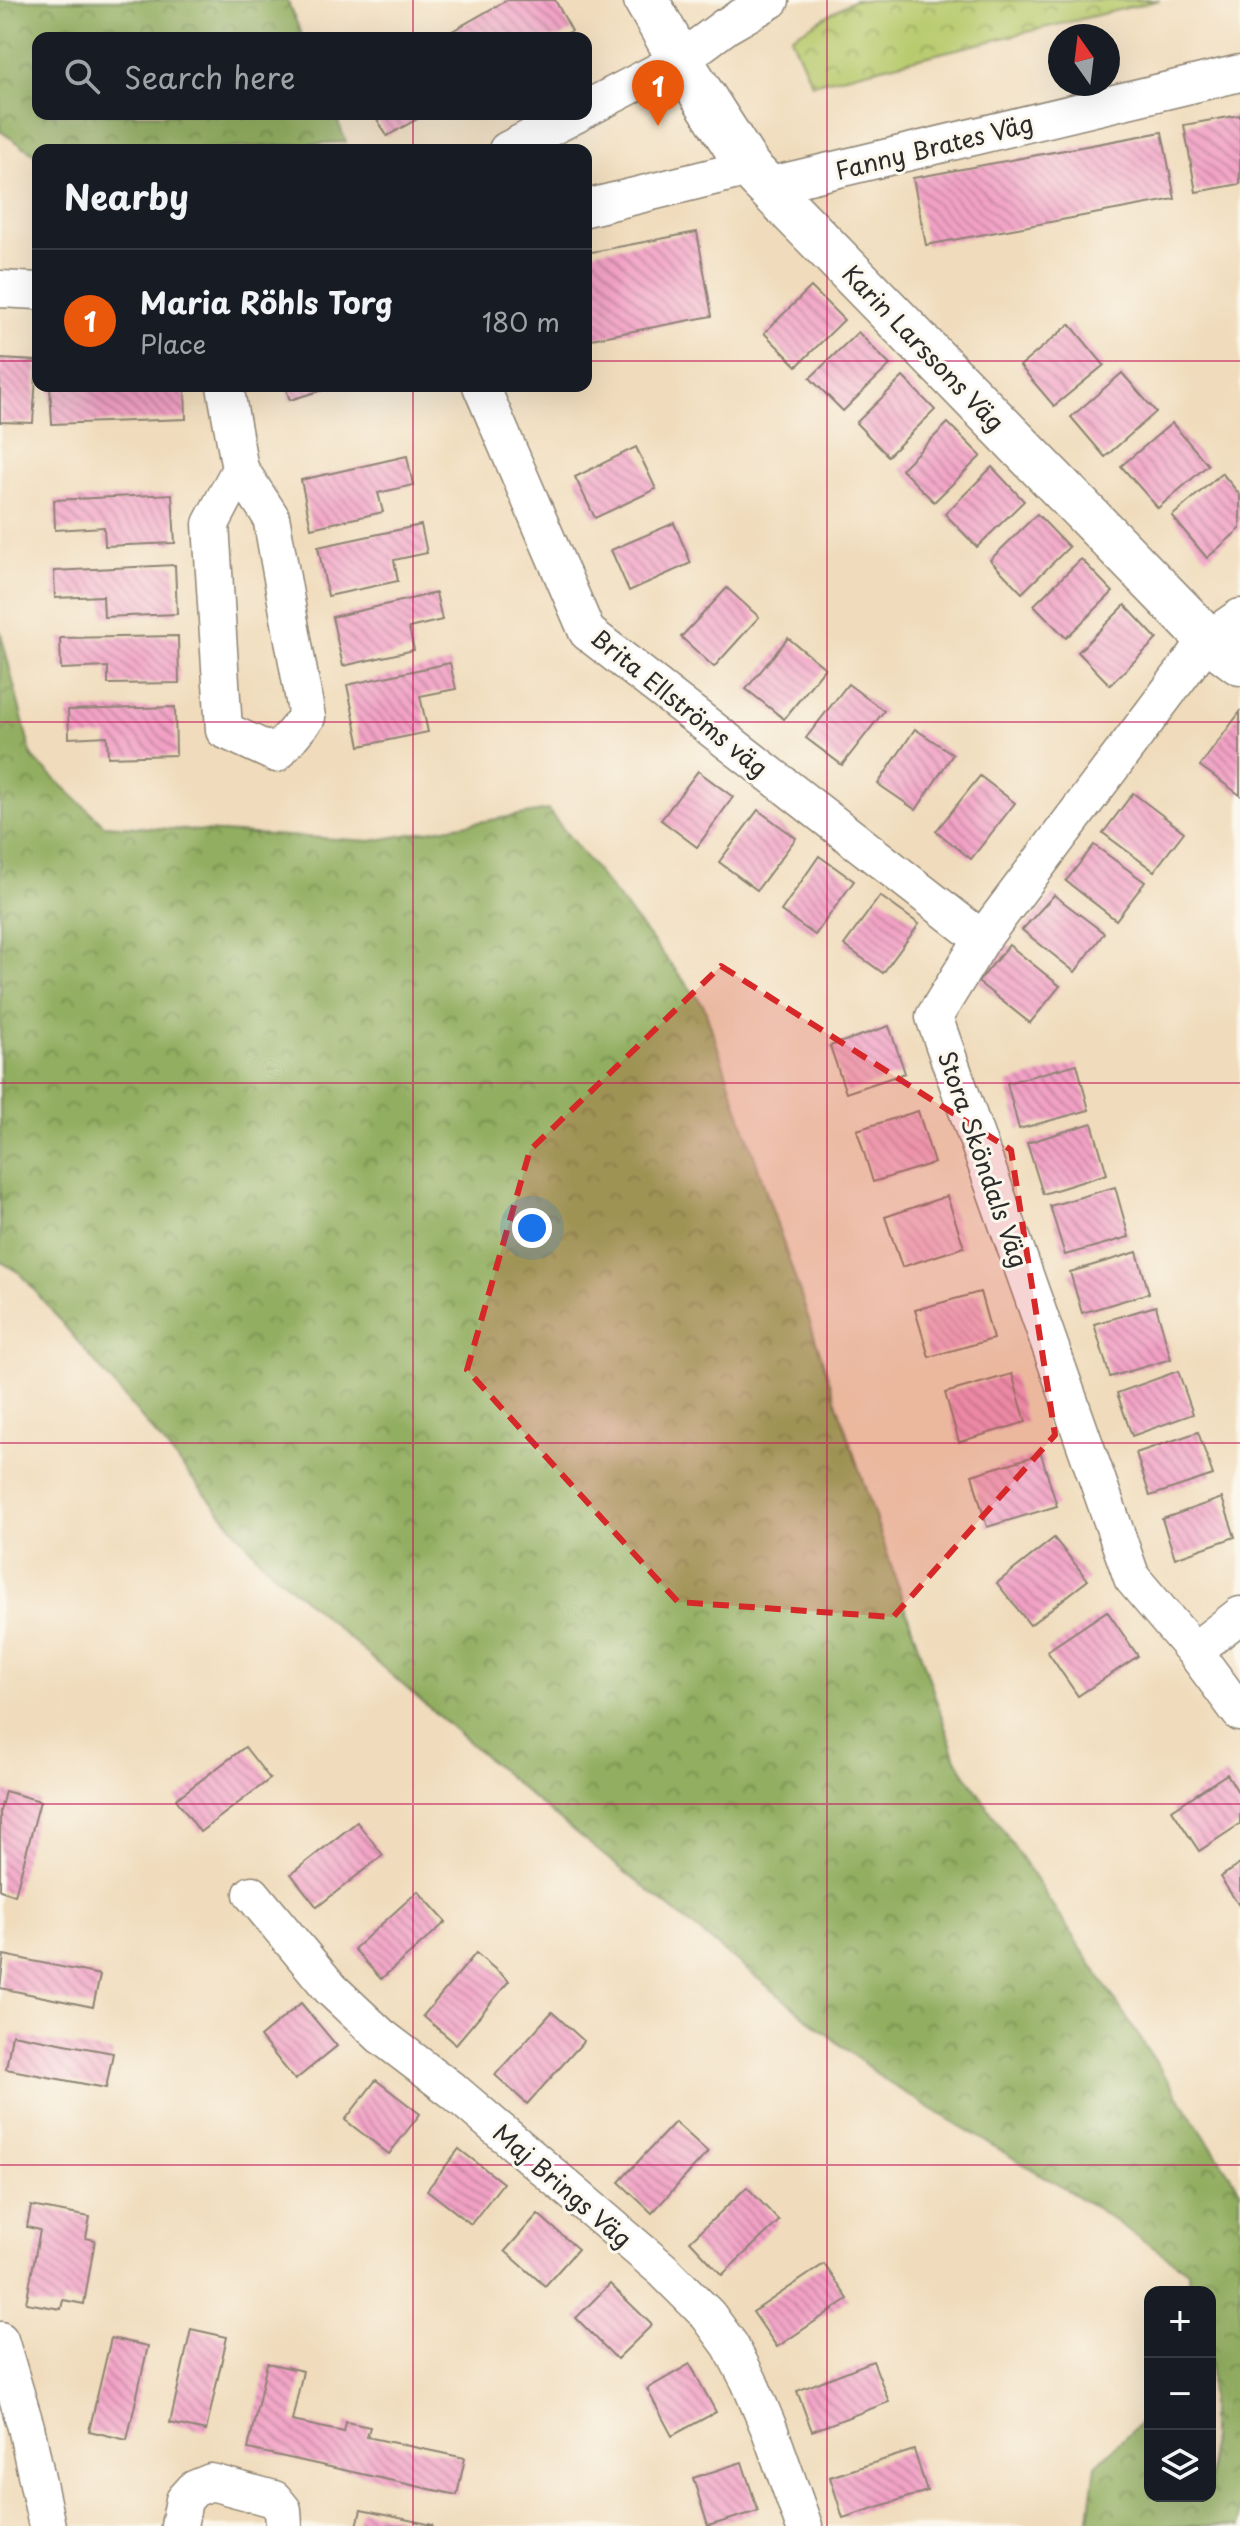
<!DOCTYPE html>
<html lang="en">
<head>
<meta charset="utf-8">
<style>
	body { margin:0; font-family:"Playpen Sans",sans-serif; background:#242831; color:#f1f3f6 }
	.controls { position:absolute; right:24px; bottom:24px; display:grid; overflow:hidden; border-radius:16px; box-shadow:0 8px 32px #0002 }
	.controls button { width:72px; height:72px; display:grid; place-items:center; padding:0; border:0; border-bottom:2px solid #363941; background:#171b24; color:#f1f3f6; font:40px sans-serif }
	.compass { position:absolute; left:1048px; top:24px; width:72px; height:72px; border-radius:50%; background:#171b24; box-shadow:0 8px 32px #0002; rotate:346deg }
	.you { position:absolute; left:532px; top:1228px; width:28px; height:28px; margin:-20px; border:6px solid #fff; border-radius:50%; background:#1a73e8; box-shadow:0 0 0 12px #1a73e833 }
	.badge { display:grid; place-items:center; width:52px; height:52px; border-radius:50%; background:#ea580c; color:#fff; font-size:26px; font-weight:700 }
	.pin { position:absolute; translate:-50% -66px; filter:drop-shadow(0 2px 4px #0008) }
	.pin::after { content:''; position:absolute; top:42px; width:28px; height:24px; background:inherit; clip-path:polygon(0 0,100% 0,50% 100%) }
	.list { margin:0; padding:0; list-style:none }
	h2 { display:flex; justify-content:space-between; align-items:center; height:104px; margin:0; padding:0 32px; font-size:34px }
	h2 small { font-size:26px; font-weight:400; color:#9ea1a6 }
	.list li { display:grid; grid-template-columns:52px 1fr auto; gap:24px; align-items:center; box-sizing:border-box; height:144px; padding:0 32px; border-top:2px solid #363941 }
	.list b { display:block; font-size:30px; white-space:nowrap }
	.list p { margin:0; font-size:26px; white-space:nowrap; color:#9ea1a6 }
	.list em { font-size:26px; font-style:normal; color:#9ea1a6 }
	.icon { flex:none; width:44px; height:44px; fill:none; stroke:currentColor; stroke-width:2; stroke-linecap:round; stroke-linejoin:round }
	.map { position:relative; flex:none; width:1240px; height:2526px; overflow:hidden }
	.search { position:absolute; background:#171b24; box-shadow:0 8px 32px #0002; left:32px; top:32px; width:560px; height:88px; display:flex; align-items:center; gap:20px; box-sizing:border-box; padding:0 28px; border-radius:16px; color:#9ea1a6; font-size:30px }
	.panel { position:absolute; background:#171b24; box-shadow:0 8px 32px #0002; left:32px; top:144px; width:560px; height:248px; border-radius:16px }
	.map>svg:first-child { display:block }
	.forest { fill:url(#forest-crowns); stroke:#5e6c46; stroke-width:2 }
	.park { fill:url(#park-crowns); stroke:#727a4c; stroke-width:2 }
	.building { fill:url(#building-back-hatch) }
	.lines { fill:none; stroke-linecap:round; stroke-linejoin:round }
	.minor-casing { stroke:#8e8474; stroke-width:39 }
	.tertiary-casing { stroke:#8e8474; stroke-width:47 }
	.minor { stroke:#fff; stroke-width:36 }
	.tertiary { stroke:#fff; stroke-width:44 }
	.marked { fill:#d62828; fill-opacity:0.2; stroke:#d62828; stroke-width:6; stroke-dasharray:16 10; stroke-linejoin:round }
	.grid { fill:none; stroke:#c2185b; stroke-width:2; stroke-opacity:0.55 }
	.labels { text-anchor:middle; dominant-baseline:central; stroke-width:6; stroke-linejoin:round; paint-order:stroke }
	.street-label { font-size:24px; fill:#2b2b2b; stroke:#fbf7ec }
</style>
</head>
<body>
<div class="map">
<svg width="1240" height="2526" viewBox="0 0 1240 2526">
	<defs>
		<pattern id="forest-crowns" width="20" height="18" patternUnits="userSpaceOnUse" patternTransform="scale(2)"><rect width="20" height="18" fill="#92ae60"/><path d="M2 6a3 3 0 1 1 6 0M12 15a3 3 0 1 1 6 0" fill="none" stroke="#778e4f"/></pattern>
		<pattern id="park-crowns" width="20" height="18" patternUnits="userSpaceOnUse" patternTransform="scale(2)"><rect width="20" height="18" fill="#b8ca6d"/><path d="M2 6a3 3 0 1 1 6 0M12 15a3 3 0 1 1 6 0" fill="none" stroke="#96a45a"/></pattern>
		<pattern id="building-back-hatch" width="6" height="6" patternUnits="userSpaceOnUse" patternTransform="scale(2)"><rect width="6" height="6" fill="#f2a1c5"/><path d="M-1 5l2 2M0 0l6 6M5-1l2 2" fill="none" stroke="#c483a0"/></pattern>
	</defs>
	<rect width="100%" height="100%" fill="#fbf7ec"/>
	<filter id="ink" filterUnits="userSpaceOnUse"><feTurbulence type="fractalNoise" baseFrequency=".0125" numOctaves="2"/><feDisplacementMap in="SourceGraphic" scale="16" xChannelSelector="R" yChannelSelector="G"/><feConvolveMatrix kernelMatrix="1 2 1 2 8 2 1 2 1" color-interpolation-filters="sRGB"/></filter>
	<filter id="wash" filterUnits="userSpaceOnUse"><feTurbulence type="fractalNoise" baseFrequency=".006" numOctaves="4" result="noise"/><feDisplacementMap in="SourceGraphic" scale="32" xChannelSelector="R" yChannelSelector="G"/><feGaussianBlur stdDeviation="1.8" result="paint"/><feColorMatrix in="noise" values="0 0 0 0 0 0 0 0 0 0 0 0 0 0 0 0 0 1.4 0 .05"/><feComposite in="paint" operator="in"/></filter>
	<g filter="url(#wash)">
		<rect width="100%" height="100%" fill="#f0dcbc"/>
		<g class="forest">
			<path d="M 0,0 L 287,0 L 303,38 L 38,38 L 38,114 L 335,114 L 346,142 L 197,150 L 38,150 L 38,156 L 0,131 Z"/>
			<path d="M 0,630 L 32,757 L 104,825 L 371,841 L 548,810 L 704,1006 L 956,1759 L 1240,2190 L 1240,2526 L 1088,2526 L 1096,2465 L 1150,2413 L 1150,2496 L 1210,2496 L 1210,2292 L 1189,2292 L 1188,2271 L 1093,2206 L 887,2082 L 535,1800 L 264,1564 L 21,1274 L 0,1261 Z"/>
		</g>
		<path class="park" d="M 854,0 L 1160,0 L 812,84 L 791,37 Z"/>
		<g id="blocks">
			<g class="building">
				<path d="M 507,0 L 555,0 L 572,31 L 559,38 L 440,38 Z"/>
				<path d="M 374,114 L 426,114 L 387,136 Z"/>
				<path d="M 1240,115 L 1240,184 L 1196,192 L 1184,125 Z"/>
				<path d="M 1162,132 L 1175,199 L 926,245 L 913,178 Z"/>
				<path d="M 697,232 L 712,316 L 586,340 L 586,253 Z"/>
				<path d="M 811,287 L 844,320 L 797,366 L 764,333 Z"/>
				<path d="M 1070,324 L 1104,365 L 1054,406 L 1020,366 Z"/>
				<path d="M 858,332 L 890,365 L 843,411 L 810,378 Z"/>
				<path d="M 0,359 L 37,361 L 33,423 L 0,422 Z"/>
				<path d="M 1122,373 L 1156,412 L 1105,457 L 1071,417 Z"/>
				<path d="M 903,377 L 935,410 L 888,456 L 856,423 Z"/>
				<path d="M 50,386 L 185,386 L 186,419 L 52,424 Z"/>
				<path d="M 285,386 L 331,386 L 332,387 L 290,400 Z"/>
				<path d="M 948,423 L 981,456 L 934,502 L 901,469 Z"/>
				<path d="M 1172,423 L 1208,465 L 1158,508 L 1121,466 Z"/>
				<path d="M 636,447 L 656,489 L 595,518 L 575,477 Z"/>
				<path d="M 407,456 L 413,485 L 378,493 L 383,512 L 311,528 L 301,480 Z"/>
				<path d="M 992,467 L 1024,501 L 977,547 L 945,514 Z"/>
				<path d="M 1222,473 L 1240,495 L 1240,529 L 1207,558 L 1172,516 Z"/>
				<path d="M 172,494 L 175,543 L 105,546 L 104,527 L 55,530 L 54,500 Z"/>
				<path d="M 1037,514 L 1069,547 L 1022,593 L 990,560 Z"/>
				<path d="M 674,523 L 691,563 L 629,591 L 611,550 Z"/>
				<path d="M 421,525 L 427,553 L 394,560 L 398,581 L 328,596 L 318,547 Z"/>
				<path d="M 1081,559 L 1113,592 L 1066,638 L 1034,605 Z"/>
				<path d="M 175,565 L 177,614 L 104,617 L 103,596 L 55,598 L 54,571 Z"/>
				<path d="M 727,588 L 759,617 L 714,667 L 681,637 Z"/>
				<path d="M 436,593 L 442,620 L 409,628 L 414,650 L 343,666 L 332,617 Z"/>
				<path d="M 1125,605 L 1157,639 L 1110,685 L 1078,652 Z"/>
				<path d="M 178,636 L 179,683 L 108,684 L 108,667 L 61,669 L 60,638 Z"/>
				<path d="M 788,638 L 825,668 L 784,719 L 746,689 Z"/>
				<path d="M 450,663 L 456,689 L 420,696 L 428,732 L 360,746 L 347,685 Z"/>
				<path d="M 848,684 L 884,711 L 842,765 L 806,738 Z"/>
				<path d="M 175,707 L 176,755 L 108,757 L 107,736 L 69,738 L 68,710 Z"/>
				<path d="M 1240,712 L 1240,795 L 1200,766 Z"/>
				<path d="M 915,729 L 953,754 L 916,810 L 878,784 Z"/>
				<path d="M 698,771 L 733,797 L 697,847 L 661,820 Z"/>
				<path d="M 980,776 L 1015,803 L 971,859 L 936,831 Z"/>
				<path d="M 1133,793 L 1184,832 L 1154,871 L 1103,833 Z"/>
				<path d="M 758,810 L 796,838 L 757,890 L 719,862 Z"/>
				<path d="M 1094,845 L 1145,882 L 1116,920 L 1066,881 Z"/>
				<path d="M 819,856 L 854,881 L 815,935 L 781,911 Z"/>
				<path d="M 1054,895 L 1104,933 L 1075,972 L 1022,930 Z"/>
				<path d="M 880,896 L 919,924 L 883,973 L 844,945 Z"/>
				<path d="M 1009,945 L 1060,986 L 1030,1023 L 978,982 Z"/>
				<path d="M 889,1026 L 905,1073 L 846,1093 L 830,1046 Z"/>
				<path d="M 1077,1064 L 1089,1110 L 1019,1129 L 1007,1083 Z"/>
				<path d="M 918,1111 L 934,1163 L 873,1182 L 857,1130 Z"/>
				<path d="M 1092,1123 L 1107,1174 L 1043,1194 L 1027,1143 Z"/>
				<path d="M 1115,1187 L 1129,1237 L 1065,1255 L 1050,1206 Z"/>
				<path d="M 947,1196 L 964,1247 L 902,1267 L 885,1217 Z"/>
				<path d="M 1137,1252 L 1149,1293 L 1082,1313 L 1070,1272 Z"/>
				<path d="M 980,1292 L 993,1339 L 929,1357 L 915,1310 Z"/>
				<path d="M 1156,1306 L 1171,1359 L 1110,1377 L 1094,1324 Z"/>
				<path d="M 1178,1371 L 1193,1414 L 1132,1436 L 1117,1393 Z"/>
				<path d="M 1012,1374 L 1026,1422 L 959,1442 L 945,1393 Z"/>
				<path d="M 1198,1432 L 1213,1475 L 1150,1496 L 1136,1453 Z"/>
				<path d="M 1041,1454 L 1057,1506 L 987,1527 L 972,1475 Z"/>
				<path d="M 1222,1498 L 1235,1537 L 1175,1558 L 1162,1519 Z"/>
				<path d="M 1054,1538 L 1088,1580 L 1030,1625 L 997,1583 Z"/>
				<path d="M 1107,1611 L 1138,1656 L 1078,1696 L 1047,1651 Z"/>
				<path d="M 245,1747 L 270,1779 L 200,1832 L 176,1799 Z"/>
				<path d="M 1227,1774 L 1240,1795 L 1240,1824 L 1199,1851 L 1172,1810 Z"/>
				<path d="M 5,1791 L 40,1801 L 15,1895 L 0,1890 L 0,1811 Z"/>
				<path d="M 357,1822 L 383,1855 L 317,1907 L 291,1874 Z"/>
				<path d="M 1240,1864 L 1240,1907 L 1220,1877 Z"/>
				<path d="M 418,1891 L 446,1922 L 381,1979 L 354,1949 Z"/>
				<path d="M 476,1953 L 509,1981 L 456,2044 L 423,2016 Z"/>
				<path d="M 4,1955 L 100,1975 L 93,2007 L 0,1988 Z"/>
				<path d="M 301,2003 L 337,2046 L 295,2080 L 260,2037 Z"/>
				<path d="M 552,2012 L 584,2041 L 527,2104 L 495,2075 Z"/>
				<path d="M 12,2034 L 113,2053 L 106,2088 L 6,2069 Z"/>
				<path d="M 376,2080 L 420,2114 L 389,2154 L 345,2120 Z"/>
				<path d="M 675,2122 L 708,2152 L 652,2213 L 619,2182 Z"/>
				<path d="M 459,2149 L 503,2183 L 471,2224 L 427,2190 Z"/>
				<path d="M 747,2187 L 779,2221 L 722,2275 L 690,2241 Z"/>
				<path d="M 31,2206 L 90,2217 L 86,2238 L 95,2240 L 84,2304 L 63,2300 L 61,2309 L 26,2303 L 40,2230 L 27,2227 Z"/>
				<path d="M 538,2214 L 578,2249 L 545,2286 L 505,2251 Z"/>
				<path d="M 824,2264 L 848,2299 L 777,2347 L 753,2312 Z"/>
				<path d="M 610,2284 L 652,2325 L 617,2359 L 576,2318 Z"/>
				<path d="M 191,2329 L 227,2337 L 206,2431 L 170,2423 Z"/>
				<path d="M 111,2338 L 148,2346 L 127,2440 L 89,2431 Z"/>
				<path d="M 873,2361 L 889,2402 L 812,2431 L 797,2391 Z"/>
				<path d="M 267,2363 L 303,2371 L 292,2421 L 344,2432 L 346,2422 L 370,2427 L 367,2437 L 465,2458 L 457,2495 L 248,2449 Z"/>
				<path d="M 690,2364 L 716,2412 L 672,2436 L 647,2389 Z"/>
				<path d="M 914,2450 L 927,2491 L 843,2518 L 830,2477 Z"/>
				<path d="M 742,2462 L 758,2511 L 708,2526 L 693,2478 Z"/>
				<path d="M 361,2510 L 433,2525 L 433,2526 L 357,2526 Z"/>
			</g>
		</g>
	</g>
	<g filter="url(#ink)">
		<use href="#blocks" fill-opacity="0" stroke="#8e8474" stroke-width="2"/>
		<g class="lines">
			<defs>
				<g id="minor">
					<path d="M 586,109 L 680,60 L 726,26 L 771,0"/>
					<path d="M 507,150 L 577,114"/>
					<path d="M 767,186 L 1240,73"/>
					<path d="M 586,208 L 749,168"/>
					<path d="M 0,289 L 38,291"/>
					<path d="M 225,386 L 240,469 L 271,517 L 307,717 L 276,754 L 224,730 L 211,524 L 240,469"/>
					<path d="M 481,386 L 587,632 L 982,939"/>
					<path d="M 1240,617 L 1208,639 L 982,939 L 934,1017 L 1132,1578 L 1194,1651 L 1240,1713"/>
					<path d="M 1194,1651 L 1240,1615"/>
					<path d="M 252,1894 L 331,1989 L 381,2036 L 456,2093 L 663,2270 L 708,2315 L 730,2345 L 749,2381 L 770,2431 L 804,2526"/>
					<path d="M 0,2340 L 26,2427 L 47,2526"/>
					<path d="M 179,2526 L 184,2500 L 194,2489 L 211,2482 L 274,2499 L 283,2510 L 284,2526"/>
				</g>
				<path id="tertiary" d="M 646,0 L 680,60 L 749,168 L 1208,639 L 1240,663"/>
			</defs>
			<use href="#minor" class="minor-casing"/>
			<use href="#tertiary" class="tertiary-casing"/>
			<use href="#minor" class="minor"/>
			<use href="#tertiary" class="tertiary"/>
		</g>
	</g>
	<path class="marked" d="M 721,966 L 1011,1150 L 1055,1435 L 893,1617 L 678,1602 L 467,1370 L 530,1150 Z"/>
	<path class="grid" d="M 413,0 L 413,38M 827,0 L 827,2526M 413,114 L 413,150M 0,361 L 38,361M 586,361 L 1240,361M 413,386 L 413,2526M 0,722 L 1240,722M 0,1083 L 1240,1083M 0,1443 L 1240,1443M 0,1804 L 1240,1804M 0,2165 L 1240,2165"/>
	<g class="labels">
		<g class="street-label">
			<text transform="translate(934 146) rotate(-14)">Fanny Brates Väg</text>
			<text transform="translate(924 347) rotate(46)">Karin Larssons Väg</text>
			<text transform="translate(680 702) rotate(39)">Brita Ellströms väg</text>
			<text transform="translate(984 1159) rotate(71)">Stora Sköndals Väg</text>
			<text transform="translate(563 2185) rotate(41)">Maj Brings Väg</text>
		</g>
	</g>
</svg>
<div class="controls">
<button>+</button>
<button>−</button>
<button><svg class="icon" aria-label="layers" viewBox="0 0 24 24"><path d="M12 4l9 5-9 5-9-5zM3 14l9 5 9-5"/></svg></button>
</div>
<svg class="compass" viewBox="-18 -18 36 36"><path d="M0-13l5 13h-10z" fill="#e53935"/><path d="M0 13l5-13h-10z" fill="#9ea1a6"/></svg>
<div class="you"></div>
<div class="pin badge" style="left:658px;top:126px">1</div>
<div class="search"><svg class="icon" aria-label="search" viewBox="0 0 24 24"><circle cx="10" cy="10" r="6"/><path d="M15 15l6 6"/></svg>Search here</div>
<section class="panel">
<h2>Nearby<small></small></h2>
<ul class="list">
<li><span class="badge">1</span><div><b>Maria Röhls Torg</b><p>Place</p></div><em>180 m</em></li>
</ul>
</section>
</div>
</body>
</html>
